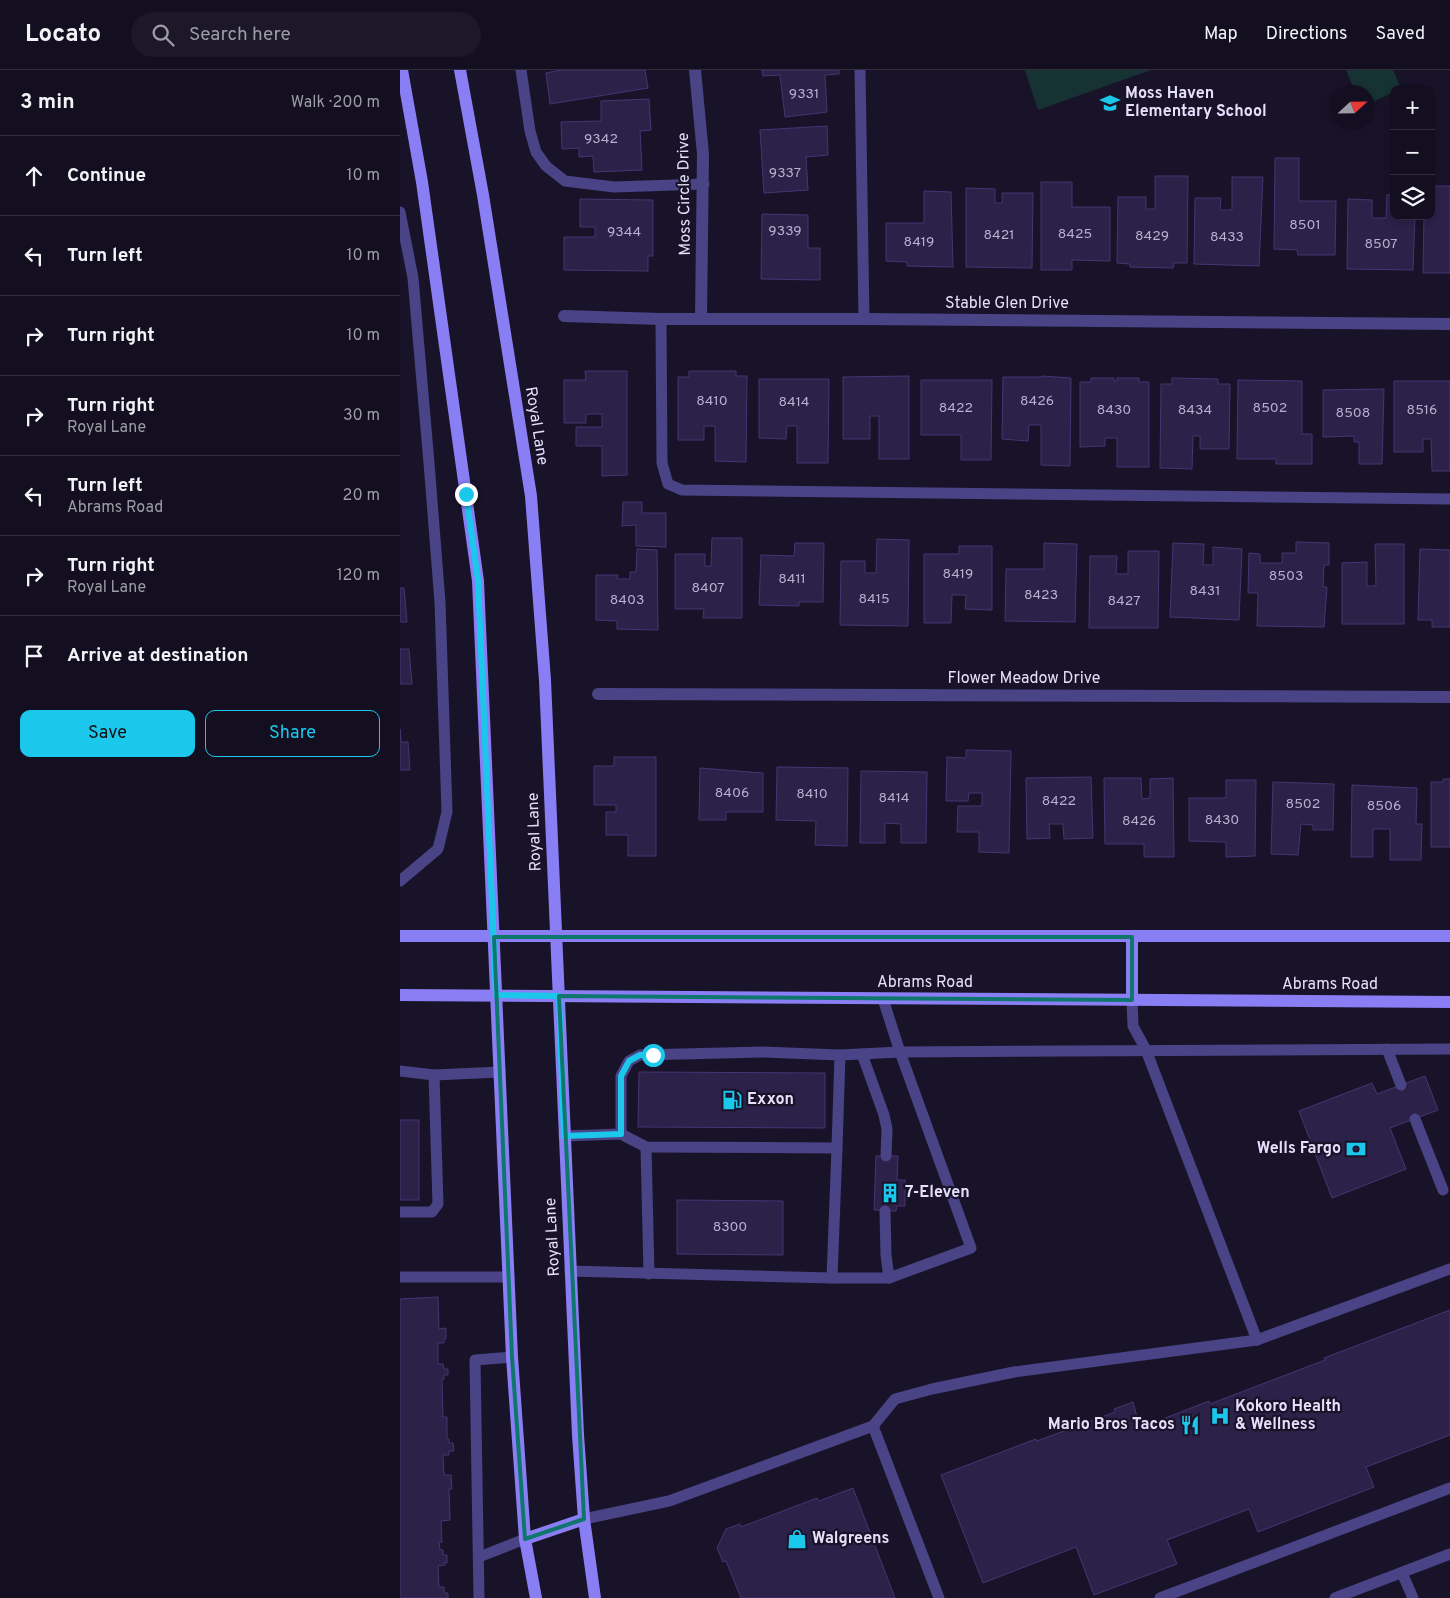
<!DOCTYPE html>
<html lang="en">
<head>
<meta charset="utf-8">
<style>
	body { margin:0; font-family:Overpass,sans-serif; background:#1c1729; color:#f1f3f6 }
	.controls { position:absolute; right:15px; top:15px; display:grid; overflow:hidden; border-radius:10px; box-shadow:0 2px 8px #0003 }
	.controls button { width:45px; height:45px; display:grid; place-items:center; padding:0; border:0; border-bottom:1px solid #322e3e; background:#130e20; color:#f1f3f6; font:25px sans-serif }
	.compass { position:absolute; left:930px; top:15px; width:45px; height:45px; border-radius:50%; background:#130e20; box-shadow:0 2px 8px #0003; rotate:68deg }
	.stop { position:absolute; width:15px; height:15px; margin:-11px; border:4px solid #1bc8ec; border-radius:50%; background:#fff }
	.stop.end { background:#1bc8ec; border-color:#fff; box-shadow:0 1px 5px #0008 }
	.list { margin:0; padding:0; list-style:none }
	h2 { display:flex; justify-content:space-between; align-items:center; height:65px; margin:0; padding:0 20px; font-size:21px }
	h2 small { font-size:16px; font-weight:400; color:#9d9ca5 }
	.list li { display:grid; grid-template-columns:32px 1fr auto; gap:15px; align-items:center; box-sizing:border-box; height:80px; padding:0 20px; border-top:1px solid #322e3e }
	.list b { display:block; font-size:19px; white-space:nowrap }
	.list p { margin:0; font-size:16px; white-space:nowrap; color:#9d9ca5 }
	.list em { font-size:16px; font-style:normal; color:#9d9ca5 }
	.actions { display:flex; gap:10px; padding:15px 20px }
	.actions a { flex:1; padding:11px 0; border:1px solid #1bc8ec; border-radius:10px; text-align:center; font-size:18px; color:#1bc8ec }
	.actions .main { background:#1bc8ec; color:#111 }
	.icon { flex:none; width:28px; height:28px; fill:none; stroke:currentColor; stroke-width:2; stroke-linecap:round; stroke-linejoin:round }
	.map { position:relative; flex:none; width:1050px; height:1528px; overflow:hidden }
	header { display:flex; align-items:center; gap:30px; box-sizing:border-box; height:70px; padding:0 25px; background:#130e20; border-bottom:1px solid #322e3e }
	header strong { font-size:24px }
	nav { display:flex; gap:28px; margin-inline-start:auto; font-size:18px }
	.search { width:350px; height:45px; background:#1c1729; display:flex; align-items:center; gap:12px; box-sizing:border-box; padding:0 18px; border-radius:28px; color:#9d9ca5; font-size:19px }
	main { display:flex }
	aside { flex:1; background:#130e20 }
	.map>svg:first-child { display:block }
	.green { fill:#173233 }
	.building { fill:#2c2149; stroke:#463573 }
	.lines { fill:none; stroke-linecap:round; stroke-linejoin:round }
	.service { stroke:#4a4385; stroke-width:11 }
	.minor { stroke:#4a4385; stroke-width:12 }
	.secondary { stroke:#8a7ef4; stroke-width:12 }
	.route { stroke:#1bc8ec; stroke-width:6 }
	.marked { fill:none; stroke:#0f766e; stroke-width:4; stroke-linejoin:round }
	.labels { text-anchor:middle; dominant-baseline:central; stroke-width:4.5; stroke-linejoin:round; paint-order:stroke }
	.number-label { font-size:14px; fill:#b7b0cf }
	.poi-label { font-size:16px; font-weight:bold; fill:#e5dffc; stroke:#19132a; text-anchor:start }
	.street-label { font-size:16px; fill:#e5dffc; stroke:#19132a }
</style>
</head>
<body>
<header>
<strong>Locato</strong>
<div class="search"><svg class="icon" aria-label="search" viewBox="0 0 24 24"><circle cx="10" cy="10" r="6"/><path d="M15 15l6 6"/></svg>Search here</div>
<nav><a>Map</a><a>Directions</a><a>Saved</a></nav>
</header>
<main>
<aside>
<h2>3 min<small>Walk · 200 m</small></h2>
<ul class="list">
<li><svg class="icon" aria-label="ahead" viewBox="0 0 24 24"><path d="M12 20V5M6 11l6-6 6 6"/></svg><div><b>Continue</b></div><em>10 m</em></li>
<li><svg class="icon" aria-label="left" viewBox="0 0 24 24"><path d="M17 20v-9H6M10 6l-5 5 5 5"/></svg><div><b>Turn left</b></div><em>10 m</em></li>
<li><svg class="icon" aria-label="right" viewBox="0 0 24 24"><path d="M7 20v-9h11M14 6l5 5-5 5"/></svg><div><b>Turn right</b></div><em>10 m</em></li>
<li><svg class="icon" aria-label="right" viewBox="0 0 24 24"><path d="M7 20v-9h11M14 6l5 5-5 5"/></svg><div><b>Turn right</b><p>Royal Lane</p></div><em>30 m</em></li>
<li><svg class="icon" aria-label="left" viewBox="0 0 24 24"><path d="M17 20v-9H6M10 6l-5 5 5 5"/></svg><div><b>Turn left</b><p>Abrams Road</p></div><em>20 m</em></li>
<li><svg class="icon" aria-label="right" viewBox="0 0 24 24"><path d="M7 20v-9h11M14 6l5 5-5 5"/></svg><div><b>Turn right</b><p>Royal Lane</p></div><em>120 m</em></li>
<li><svg class="icon" aria-label="arrive" viewBox="0 0 24 24"><path d="M6 21V4h12l-3 4 3 4H6"/></svg><div><b>Arrive at destination</b></div></li>
</ul>
<div class="actions"><a class="main">Save</a><a>Share</a></div>
</aside>
<div class="map">
<svg width="1050" height="1528" viewBox="0 0 1050 1528">
	<rect width="100%" height="100%" fill="#19132a"/>
	<g class="green">
		<path d="M 625,0 L 751,0 L 638,40 Z"/>
		<path d="M 946,0 L 993,0 L 1001,18 L 994,19 L 994,22 L 968,34 L 968,22 L 955,22 Z"/>
	</g>
	<g class="building">
		<path d="M 161,0 L 245,0 L 248,18 L 150,34 L 146,3 Z"/>
		<path d="M 362,0 L 439,0 L 439,4 L 425,5 L 427,42 L 385,47 L 380,5 L 363,6 Z"/>
		<path d="M 249,29 L 251,60 L 240,61 L 242,100 L 194,102 L 193,86 L 179,87 L 179,78 L 162,79 L 161,52 L 201,51 L 201,31 Z"/>
		<path d="M 427,56 L 428,85 L 406,87 L 408,120 L 364,123 L 360,60 Z"/>
		<path d="M 875,88 L 899,88 L 899,131 L 936,131 L 935,185 L 898,185 L 897,180 L 874,179 Z"/>
		<path d="M 755,106 L 788,106 L 787,193 L 774,193 L 773,198 L 730,197 L 730,194 L 717,193 L 718,127 L 746,127 L 746,139 L 755,139 Z"/>
		<path d="M 832,107 L 863,107 L 859,196 L 794,194 L 795,128 L 821,128 L 820,140 L 832,140 Z"/>
		<path d="M 641,112 L 672,112 L 672,137 L 710,137 L 710,191 L 672,190 L 672,200 L 641,200 Z"/>
		<path d="M 1031,116 L 1050,116 L 1050,203 L 1023,203 L 1024,146 L 1031,146 Z"/>
		<path d="M 566,118 L 595,119 L 595,133 L 602,133 L 602,123 L 633,123 L 632,198 L 566,197 Z"/>
		<path d="M 524,121 L 551,122 L 553,197 L 507,196 L 507,192 L 486,191 L 486,153 L 524,153 Z"/>
		<path d="M 987,125 L 994,125 L 994,146 L 1015,146 L 1013,200 L 947,199 L 948,129 L 972,130 L 972,148 L 986,148 Z"/>
		<path d="M 180,129 L 253,130 L 253,186 L 248,186 L 248,201 L 164,200 L 164,167 L 195,167 L 195,157 L 180,157 Z"/>
		<path d="M 362,144 L 408,145 L 408,178 L 420,178 L 420,210 L 361,209 Z"/>
		<path d="M 185,301 L 227,301 L 227,405 L 202,406 L 202,376 L 176,376 L 176,357 L 202,357 L 202,344 L 186,344 L 186,353 L 164,353 L 164,310 L 186,310 Z"/>
		<path d="M 289,301 L 336,301 L 336,306 L 347,306 L 346,392 L 315,391 L 315,356 L 304,356 L 304,370 L 278,370 L 278,307 L 289,307 Z"/>
		<path d="M 509,306 L 509,389 L 479,389 L 479,346 L 470,346 L 470,369 L 443,369 L 443,307 Z"/>
		<path d="M 642,306 L 671,308 L 670,396 L 641,395 L 641,355 L 629,355 L 628,371 L 602,369 L 603,307 L 642,307 Z"/>
		<path d="M 691,308 L 714,308 L 714,311 L 717,311 L 717,308 L 739,308 L 739,312 L 749,312 L 749,397 L 717,397 L 717,368 L 705,368 L 705,376 L 680,377 L 680,312 L 691,312 Z"/>
		<path d="M 772,308 L 818,309 L 818,314 L 830,314 L 829,379 L 800,379 L 800,366 L 793,366 L 792,399 L 760,398 L 761,314 L 772,314 Z"/>
		<path d="M 359,309 L 429,309 L 428,393 L 397,393 L 397,356 L 387,356 L 386,369 L 359,368 Z"/>
		<path d="M 521,310 L 592,310 L 591,390 L 561,390 L 561,365 L 521,365 Z"/>
		<path d="M 838,310 L 902,311 L 902,364 L 912,364 L 912,394 L 876,394 L 876,389 L 837,389 Z"/>
		<path d="M 994,311 L 1050,311 L 1050,401 L 1032,401 L 1031,369 L 1023,369 L 1023,382 L 994,382 Z"/>
		<path d="M 984,319 L 982,394 L 959,394 L 959,372 L 954,372 L 954,366 L 923,367 L 923,320 Z"/>
		<path d="M 223,432 L 242,432 L 242,443 L 266,443 L 266,477 L 236,476 L 236,455 L 222,456 Z"/>
		<path d="M 312,468 L 342,468 L 342,548 L 303,548 L 304,539 L 275,539 L 275,484 L 305,484 L 305,496 L 311,496 Z"/>
		<path d="M 477,469 L 509,470 L 508,556 L 440,555 L 441,491 L 465,491 L 465,503 L 476,503 Z"/>
		<path d="M 896,472 L 929,473 L 929,495 L 924,495 L 923,517 L 927,517 L 924,557 L 857,556 L 858,523 L 848,523 L 849,483 L 860,484 L 860,493 L 882,493 L 882,483 L 896,483 Z"/>
		<path d="M 395,473 L 424,473 L 423,532 L 399,532 L 399,536 L 359,535 L 361,485 L 394,486 Z"/>
		<path d="M 644,473 L 677,474 L 675,552 L 605,551 L 606,499 L 644,499 Z"/>
		<path d="M 773,473 L 804,474 L 803,495 L 813,495 L 813,477 L 842,479 L 839,550 L 770,547 Z"/>
		<path d="M 975,474 L 1004,474 L 1004,554 L 942,554 L 942,493 L 967,492 L 967,516 L 976,516 Z"/>
		<path d="M 559,476 L 592,476 L 592,540 L 565,539 L 566,525 L 552,525 L 551,553 L 524,553 L 524,484 L 559,484 Z"/>
		<path d="M 237,479 L 257,480 L 258,560 L 217,559 L 217,551 L 196,550 L 196,505 L 218,505 L 217,509 L 230,509 L 230,502 L 236,502 Z"/>
		<path d="M 1020,479 L 1050,480 L 1050,557 L 1032,557 L 1032,550 L 1018,550 Z"/>
		<path d="M 728,481 L 759,481 L 758,558 L 689,558 L 690,486 L 717,486 L 716,504 L 728,504 Z"/>
		<path d="M 0,518 L 4,518 L 7,552 L 0,552 Z"/>
		<path d="M 0,579 L 9,579 L 12,614 L 0,614 Z"/>
		<path d="M 0,659 L 1,672 L 8,672 L 10,700 L 0,700 Z"/>
		<path d="M 566,680 L 611,681 L 609,783 L 579,782 L 579,762 L 557,762 L 558,736 L 582,736 L 582,723 L 569,723 L 568,731 L 546,731 L 547,687 L 566,688 Z"/>
		<path d="M 214,687 L 256,687 L 256,786 L 228,786 L 228,765 L 206,765 L 206,742 L 216,742 L 216,735 L 194,735 L 194,696 L 214,696 Z"/>
		<path d="M 377,697 L 448,698 L 447,776 L 415,775 L 416,751 L 376,750 Z"/>
		<path d="M 300,698 L 363,703 L 363,742 L 326,742 L 326,750 L 299,750 Z"/>
		<path d="M 461,701 L 527,702 L 526,773 L 501,773 L 501,754 L 485,753 L 485,773 L 460,773 Z"/>
		<path d="M 691,707 L 693,768 L 664,769 L 663,754 L 649,754 L 650,768 L 627,769 L 626,708 Z"/>
		<path d="M 704,708 L 741,708 L 742,729 L 750,728 L 750,709 L 773,708 L 774,787 L 744,787 L 744,774 L 705,774 Z"/>
		<path d="M 1043,709 L 1050,709 L 1050,777 L 1031,777 L 1031,712 L 1043,712 Z"/>
		<path d="M 826,710 L 856,710 L 855,786 L 826,787 L 826,772 L 789,771 L 789,728 L 826,728 Z"/>
		<path d="M 873,712 L 934,714 L 933,760 L 913,760 L 913,755 L 901,754 L 898,785 L 871,784 Z"/>
		<path d="M 952,715 L 1017,718 L 1016,754 L 1022,754 L 1021,790 L 990,790 L 990,759 L 973,759 L 973,787 L 951,787 Z"/>
		<path d="M 239,1002 L 425,1003 L 425,1058 L 238,1057 Z"/>
		<path d="M 1025,1006 L 1038,1040 L 990,1058 L 1006,1099 L 932,1128 L 899,1041 L 972,1013 L 977,1024 Z"/>
		<rect x="0" y="1050" width="19" height="80"/>
		<path d="M 476,1086 L 498,1086 L 497,1110 L 505,1110 L 505,1136 L 497,1136 L 496,1141 L 474,1140 Z"/>
		<path d="M 277,1130 L 383,1131 L 383,1185 L 277,1184 Z"/>
		<path d="M 38,1227 L 39,1259 L 46,1258 L 46,1269 L 44,1269 L 44,1273 L 38,1273 L 38,1294 L 43,1294 L 44,1299 L 48,1299 L 48,1305 L 44,1305 L 44,1309 L 42,1309 L 43,1347 L 47,1347 L 47,1369 L 49,1369 L 49,1373 L 53,1373 L 54,1381 L 49,1381 L 49,1385 L 43,1385 L 44,1405 L 51,1405 L 52,1419 L 49,1419 L 50,1450 L 41,1451 L 42,1472 L 39,1472 L 40,1480 L 43,1480 L 43,1485 L 47,1485 L 47,1493 L 44,1493 L 45,1495 L 38,1496 L 39,1517 L 44,1517 L 44,1523 L 48,1523 L 48,1528 L 0,1528 L 0,1229 Z"/>
		<path d="M 1050,1240 L 1050,1365 L 966,1397 L 974,1417 L 858,1462 L 849,1439 L 767,1470 L 777,1494 L 694,1525 L 676,1477 L 583,1513 L 541,1405 L 636,1369 L 637,1371 L 715,1342 L 714,1339 L 733,1332 L 740,1358 L 809,1331 L 810,1334 L 925,1290 L 924,1288 Z"/>
		<path d="M 453,1418 L 495,1528 L 341,1528 L 326,1491 L 323,1492 L 317,1478 L 326,1459 L 340,1454 L 341,1457 L 417,1428 L 419,1431 Z"/>
	</g>
	<g class="lines">
		<g class="service">
			<path d="M 121,0 L 130,61 L 136,82 L 146,96 L 165,111 L 214,117 L 304,114"/>
			<path d="M 460,0 L 464,249"/>
			<path d="M 0,142 L 13,208 L 29,393 L 40,532 L 47,742 L 38,779 L 0,811"/>
			<path d="M 261,249 L 262,393 L 268,414 L 282,420 L 1050,429"/>
			<path d="M 732,930 L 733,956 L 746,980 L 857,1270"/>
			<path d="M 987,979 L 1001,1015"/>
			<path d="M 363,982 L 440,985 L 437,1078 L 246,1077 L 221,1064 L 221,1006 L 229,991 L 240,985 Z"/>
			<path d="M 462,984 L 484,1045 L 487,1059 L 486,1086"/>
			<path d="M 440,985 L 500,982 L 1050,979"/>
			<path d="M 0,1001 L 34,1005 L 100,1002"/>
			<path d="M 1015,1049 L 1043,1120"/>
			<path d="M 164,1066 L 221,1064"/>
			<path d="M 246,1077 L 249,1204"/>
			<path d="M 485,1141 L 486,1185 L 489,1208"/>
			<path d="M 0,1142 L 32,1142 L 38,1134 L 34,1005"/>
			<path d="M 170,1201 L 432,1208 L 489,1208 L 571,1178 L 500,982 L 483,929"/>
			<path d="M 0,1207 L 109,1207"/>
			<path d="M 432,1208 L 437,1078"/>
			<path d="M 473,1356 L 539,1528"/>
			<path d="M 184,1449 L 269,1431 L 473,1356 L 495,1329 L 532,1319 L 614,1302 L 857,1270 L 1050,1199"/>
			<path d="M 79,1487 L 125,1469"/>
			<path d="M 1002,1503 L 1013,1528"/>
			<path d="M 79,1528 L 75,1290 L 112,1287"/>
			<path d="M 760,1528 L 1050,1418"/>
			<path d="M 935,1528 L 1050,1484"/>
		</g>
		<g class="minor">
			<path d="M 295,0 L 303,84 L 301,248"/>
			<path d="M 164,246 L 261,249 L 464,249 L 1050,254"/>
			<path d="M 198,624 L 1050,627"/>
		</g>
		<g class="secondary">
			<path d="M 2,0 L 22,112 L 78,511 L 112,1287 L 125,1469 L 136,1528"/>
			<path d="M 60,0 L 83,125 L 131,426 L 145,610 L 178,1365 L 184,1449 L 195,1528"/>
			<path d="M 0,866 L 1050,866"/>
			<path d="M 0,925 L 1050,932"/>
			<path d="M 732,930 L 732,867"/>
			<path d="M 125,1469 L 184,1449"/>
		</g>
	</g>
	<g class="lines">
		<path class="route" d="M 66,424 L 78,510 L 96,925 L 159,926 L 164,1066 L 221,1064 L 221,1006 L 229,991 L 240,985 L 253,985"/>
	</g>
	<path class="marked" d="M 94,867 L 732,867 L 732,930 L 159,926 L 184,1449 L 125,1469 L 112,1287 Z"/>
	<defs>
		<symbol id="school-bare" viewBox="-9 -9 18 18"><path d="M0-5L7-2L0 1L-7-2ZM-4 1L0 2.5L4 1V4Q0 6-4 4Z" fill="#1bc8ec" stroke="#19132a" stroke-width="2.5" paint-order="stroke"/></symbol>
		<symbol id="fuel-bare" viewBox="-9 -9 18 18"><path d="M-5.5-6h7V0h2V4h1.3V-2.5L3-4.5l.8-.8L6-3V5H2.5V1h-1V6h-7ZM-4.2-4.7v3.2H.2V-4.7Z" fill="#1bc8ec" stroke="#19132a" stroke-width="2.5" paint-order="stroke"/></symbol>
		<symbol id="bank-bare" viewBox="-9 -9 18 18"><path d="M-6-4H6V4H-6ZM0-2.3a2.3 2.3 0 1 0 0 4.6a2.3 2.3 0 1 0 0-4.6Z" fill="#1bc8ec" stroke="#19132a" stroke-width="2.5" paint-order="stroke"/></symbol>
		<symbol id="building-bare" viewBox="-9 -9 18 18"><path d="M-4-6H4V6H1V3H-1V6H-4ZM-2.5-4.3h1.7v1.8h-1.7ZM.8-4.3h1.7v1.8H.8ZM-2.5-1h1.7V.8h-1.7ZM.8-1h1.7V.8H.8Z" fill="#1bc8ec" stroke="#19132a" stroke-width="2.5" paint-order="stroke"/></symbol>
		<symbol id="hospital-bare" viewBox="-9 -9 18 18"><path d="M-5-5h3v3.5h4V-5h3V5h-3V1.5h-4V5h-3Z" fill="#1bc8ec" stroke="#19132a" stroke-width="2.5" paint-order="stroke"/></symbol>
		<symbol id="restaurant-bare" viewBox="-9 -9 18 18"><path d="M-5-6h1v4h1v-4h1v4h1v-4h1v5L-1.5 .5V6h-2V.5L-5-1ZM5-6V6H3V1.5H1.5Q1.5-4 5-6Z" fill="#1bc8ec" stroke="#19132a" stroke-width="2.5" paint-order="stroke"/></symbol>
		<symbol id="shop-bare" viewBox="-9 -9 18 18"><path d="M-5-2.5h2.3a2.7 3.5 0 0 1 5.4 0H5L5.5 6h-11ZM-1.5-2.5h3a1.5 2.3 0 0 0-3 0Z" fill="#1bc8ec" stroke="#19132a" stroke-width="2.5" paint-order="stroke"/></symbol>
	</defs>
	<g fill-rule="evenodd">
		<use href="#school-bare" x="696" y="19" width="28" height="28"/>
		<use href="#fuel-bare" x="318" y="1016" width="28" height="28"/>
		<use href="#bank-bare" x="942" y="1065" width="28" height="28"/>
		<use href="#building-bare" x="476" y="1109" width="28" height="28"/>
		<use href="#hospital-bare" x="806" y="1332" width="28" height="28"/>
		<use href="#restaurant-bare" x="776" y="1341" width="28" height="28"/>
		<use href="#shop-bare" x="383" y="1455" width="28" height="28"/>
	</g>
	<g class="labels">
		<g class="number-label">
			<text x="404" y="24">9331</text>
			<text x="201" y="69">9342</text>
			<text x="385" y="103">9337</text>
			<text x="905" y="155">8501</text>
			<text x="385" y="161">9339</text>
			<text x="224" y="162">9344</text>
			<text x="675" y="164">8425</text>
			<text x="599" y="165">8421</text>
			<text x="752" y="166">8429</text>
			<text x="827" y="167">8433</text>
			<text x="519" y="172">8419</text>
			<text x="981" y="174">8507</text>
			<text x="312" y="331">8410</text>
			<text x="637" y="331">8426</text>
			<text x="394" y="332">8414</text>
			<text x="556" y="338">8422</text>
			<text x="870" y="338">8502</text>
			<text x="714" y="340">8430</text>
			<text x="795" y="340">8434</text>
			<text x="1022" y="340">8516</text>
			<text x="953" y="343">8508</text>
			<text x="558" y="504">8419</text>
			<text x="886" y="506">8503</text>
			<text x="392" y="509">8411</text>
			<text x="308" y="518">8407</text>
			<text x="805" y="521">8431</text>
			<text x="641" y="525">8423</text>
			<text x="474" y="529">8415</text>
			<text x="227" y="530">8403</text>
			<text x="724" y="531">8427</text>
			<text x="332" y="723">8406</text>
			<text x="412" y="724">8410</text>
			<text x="494" y="728">8414</text>
			<text x="659" y="731">8422</text>
			<text x="903" y="734">8502</text>
			<text x="984" y="736">8506</text>
			<text x="822" y="750">8430</text>
			<text x="739" y="751">8426</text>
			<text x="330" y="1157">8300</text>
		</g>
		<g class="poi-label">
			<text x="725" y="24">Moss Haven<tspan x="725" dy="18">Elementary School</tspan></text>
			<text x="347" y="1030">Exxon</text>
			<text x="941" y="1079" text-anchor="end">Wells Fargo</text>
			<text x="505" y="1123">7-Eleven</text>
			<text x="835" y="1337">Kokoro Health<tspan x="835" dy="18">&amp; Wellness</tspan></text>
			<text x="775" y="1355" text-anchor="end">Mario Bros Tacos</text>
			<text x="412" y="1469">Walgreens</text>
		</g>
		<g class="street-label">
			<text transform="translate(285 124) rotate(-91)">Moss Circle Drive</text>
			<text x="607" y="234">Stable Glen Drive</text>
			<text transform="translate(136 356) rotate(81)">Royal Lane</text>
			<text x="624" y="609">Flower Meadow Drive</text>
			<text transform="translate(135 762) rotate(-92)">Royal Lane</text>
			<text x="525" y="913">Abrams Road</text>
			<text x="930" y="915">Abrams Road</text>
			<text transform="translate(153 1167) rotate(-93)">Royal Lane</text>
		</g>
	</g>
</svg>
<div class="controls">
<button>+</button>
<button>−</button>
<button><svg class="icon" aria-label="layers" viewBox="0 0 24 24"><path d="M12 4l9 5-9 5-9-5zM3 14l9 5 9-5"/></svg></button>
</div>
<svg class="compass" viewBox="-18 -18 36 36"><path d="M0-13l5 13h-10z" fill="#e53935"/><path d="M0 13l5-13h-10z" fill="#9d9ca5"/></svg>
<div class="stop" style="left:253px;top:985px"></div>
<div class="stop end" style="left:66px;top:424px"></div>
</div>
</main>
</body>
</html>
